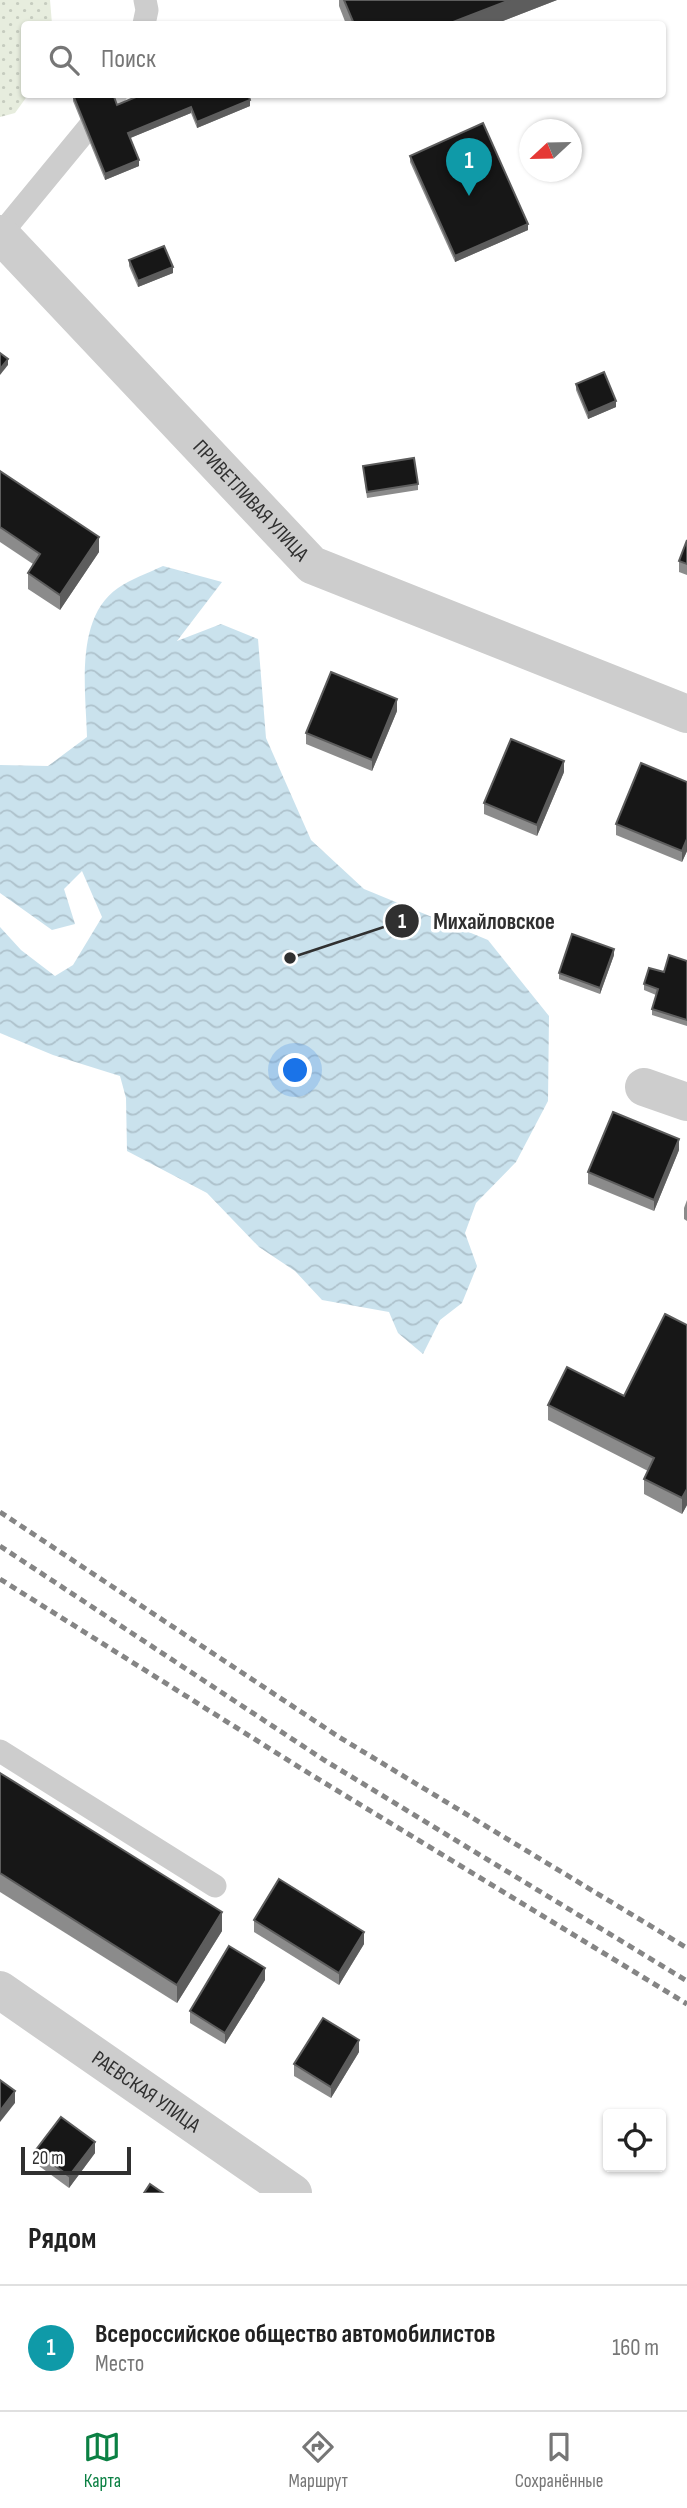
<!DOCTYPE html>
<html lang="ru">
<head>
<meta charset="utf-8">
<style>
	body { margin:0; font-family:"Sofia Sans Condensed",sans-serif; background:#f2f2f2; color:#222 }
	.controls { position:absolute; right:21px; bottom:21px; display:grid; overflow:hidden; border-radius:7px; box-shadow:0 2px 5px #0004 }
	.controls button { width:63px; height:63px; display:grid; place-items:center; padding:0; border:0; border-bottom:2px solid #e0e0e0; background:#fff; color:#222; font:35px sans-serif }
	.compass { position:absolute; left:519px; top:119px; width:63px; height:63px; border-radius:50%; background:#fff; box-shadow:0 2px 5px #0004; rotate:248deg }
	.scale { position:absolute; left:21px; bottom:18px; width:110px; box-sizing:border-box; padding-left:7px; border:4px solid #303030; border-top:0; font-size:19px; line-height:24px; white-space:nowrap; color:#303030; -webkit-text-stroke:5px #fff; paint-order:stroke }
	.you { position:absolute; left:296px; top:1071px; width:24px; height:24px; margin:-18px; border:5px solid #fff; border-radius:50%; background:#1a73e8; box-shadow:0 0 0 10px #1a73e833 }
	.badge { display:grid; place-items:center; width:46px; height:46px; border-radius:50%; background:#0b8043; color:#fff; font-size:23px; font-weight:700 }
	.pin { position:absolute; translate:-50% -58px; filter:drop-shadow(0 2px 4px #0008) }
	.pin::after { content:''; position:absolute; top:37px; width:24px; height:21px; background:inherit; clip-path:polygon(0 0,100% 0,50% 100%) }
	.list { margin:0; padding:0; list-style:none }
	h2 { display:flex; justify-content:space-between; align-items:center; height:91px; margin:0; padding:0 28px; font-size:30px }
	h2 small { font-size:23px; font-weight:400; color:#767676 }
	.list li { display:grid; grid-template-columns:46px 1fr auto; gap:21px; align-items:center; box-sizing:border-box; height:126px; padding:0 28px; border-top:2px solid #e0e0e0 }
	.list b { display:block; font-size:26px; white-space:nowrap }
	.list p { margin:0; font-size:23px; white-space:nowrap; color:#767676 }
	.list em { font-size:23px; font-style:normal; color:#767676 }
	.icon { flex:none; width:38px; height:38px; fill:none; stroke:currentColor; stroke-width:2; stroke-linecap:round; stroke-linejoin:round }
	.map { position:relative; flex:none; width:687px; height:2193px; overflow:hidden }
	.search { position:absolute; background:#fff; box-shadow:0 2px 5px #0004; left:21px; right:21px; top:21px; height:77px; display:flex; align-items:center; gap:18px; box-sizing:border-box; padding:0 24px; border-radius:7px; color:#767676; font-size:26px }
	.sheet { height:217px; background:#fff }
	nav { display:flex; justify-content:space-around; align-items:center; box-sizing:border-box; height:98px; border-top:2px solid #e0e0e0; background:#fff; font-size:19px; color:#767676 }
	nav a { display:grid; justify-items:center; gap:4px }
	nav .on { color:#0b8043 }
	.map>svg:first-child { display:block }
	.grass { fill:url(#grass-dots) }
	.water { fill:url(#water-waves) }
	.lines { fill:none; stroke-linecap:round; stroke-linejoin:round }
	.lane { stroke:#cdcdcd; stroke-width:23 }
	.street { stroke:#cdcdcd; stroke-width:38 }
	.rail { stroke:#858585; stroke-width:5; stroke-dasharray:7 5; stroke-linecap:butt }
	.wall { fill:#8b8b8b }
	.shaded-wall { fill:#5d5d5d }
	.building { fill:#171717; stroke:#5d5d5d; stroke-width:2 }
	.labels { text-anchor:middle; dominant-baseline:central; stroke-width:7; stroke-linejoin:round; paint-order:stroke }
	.street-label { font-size:21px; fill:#303030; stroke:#fff }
	.leader { fill:none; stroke:#303030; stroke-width:2.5 }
	.callout-dot { fill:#303030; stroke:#fff; stroke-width:2.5 }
	.mark-label { font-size:21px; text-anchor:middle; font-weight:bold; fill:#fff }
	.callout-label { font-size:23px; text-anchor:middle; font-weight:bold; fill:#303030; stroke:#fff; stroke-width:7; stroke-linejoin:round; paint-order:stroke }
</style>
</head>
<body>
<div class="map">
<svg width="687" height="2193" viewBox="0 0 687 2193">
	<defs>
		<pattern id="grass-dots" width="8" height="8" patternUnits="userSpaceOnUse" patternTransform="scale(1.75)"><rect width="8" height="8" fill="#e7edde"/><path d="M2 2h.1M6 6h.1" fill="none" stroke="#c6ccbf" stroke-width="1.8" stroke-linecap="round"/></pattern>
		<pattern id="water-waves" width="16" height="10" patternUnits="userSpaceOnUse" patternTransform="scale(1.75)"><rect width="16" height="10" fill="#cae2ed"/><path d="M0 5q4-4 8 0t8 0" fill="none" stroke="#aec2cc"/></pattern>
	</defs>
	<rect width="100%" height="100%" fill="#fff"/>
	<path class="grass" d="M 0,0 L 50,0 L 52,24 L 24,24 L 24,94 L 28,95 L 15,113 L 0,117 Z"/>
	<path class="water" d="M 163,566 L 222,582 L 177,641 L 221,624 L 258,639 L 266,738 L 311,840 L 364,889 L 488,940 L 549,1016 L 548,1101 L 516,1162 L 476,1203 L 465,1233 L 477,1266 L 462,1303 L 440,1320 L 423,1354 L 398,1333 L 389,1312 L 322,1300 L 295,1271 L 259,1247 L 207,1193 L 127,1151 L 126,1098 L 120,1076 L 53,1055 L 0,1033 L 0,927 L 21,950 L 55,976 L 73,965 L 102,917 L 82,871 L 64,889 L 75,924 L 52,930 L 0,893 L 0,765 L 48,766 L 87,737 C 86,692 74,618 118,588 C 131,579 148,573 163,566 Z"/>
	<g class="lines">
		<g class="lane">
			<path d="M 144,24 L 147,10 L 145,0"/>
			<path d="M 0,235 L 116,94"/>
			<path d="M 0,1751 L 215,1886"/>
		</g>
		<g class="street">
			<path id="s1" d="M 0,234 L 312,565 L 687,714"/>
			<path d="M 644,1087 L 687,1102"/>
			<path id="s2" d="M 0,1990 L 293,2193"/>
		</g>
		<g class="rail">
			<path d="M 0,1512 L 339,1737 L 687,1948"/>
			<path d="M 0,1546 L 324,1760 L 687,1981"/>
			<path d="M 0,1579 L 310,1774 L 687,2004"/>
		</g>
	</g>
	<g class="wall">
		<path d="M 339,0 L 557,0 L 495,24 L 346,24 L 339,6 Z"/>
		<path d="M 73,95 L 117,105 L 250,106 L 197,128 L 191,113 L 130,138 L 139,166 L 105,180 L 73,101 Z"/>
		<path d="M 410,156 L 528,230 L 455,262 L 410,162 Z"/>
		<path d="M 129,260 L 173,273 L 138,287 L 129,266 Z"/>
		<path d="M 576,384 L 616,407 L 588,419 L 576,390 Z"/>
		<path d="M 363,466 L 418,484 L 418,490 L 367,498 Z"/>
		<path d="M 0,471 L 99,552 L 60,610 L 28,589 L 28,573 L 33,564 L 0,542 Z"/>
		<path d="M 687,540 L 687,575 L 679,572 L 679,561 Z"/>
		<path d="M 397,711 L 372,771 L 306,744 L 306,733 Z"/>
		<path d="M 564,772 L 537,836 L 484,814 L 484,803 Z"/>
		<path d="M 687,782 L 687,851 L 682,862 L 616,835 L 616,824 Z"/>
		<path d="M 614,955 L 600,994 L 559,979 L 559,973 Z"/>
		<path d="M 687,961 L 687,1026 L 652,1015 L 652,1009 L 656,995 L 644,990 L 644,984 L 664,972 Z"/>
		<path d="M 679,1150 L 654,1211 L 588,1184 L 588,1172 Z"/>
		<path d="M 687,1200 L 687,1221 L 684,1219 L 684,1208 Z"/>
		<path d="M 687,1325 L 687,1505 L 682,1514 L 644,1494 L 644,1479 L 648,1471 L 548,1420 L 548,1405 L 624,1396 Z"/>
		<path d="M 0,1773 L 222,1931 L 177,2003 L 0,1892 Z"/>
		<path d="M 254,1920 L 364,1944 L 339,1985 L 254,1932 Z"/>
		<path d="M 265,1980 L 225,2044 L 190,2023 L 190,2011 Z"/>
		<path d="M 359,2052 L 331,2098 L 294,2076 L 294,2064 Z"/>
		<path d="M 35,2151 L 95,2153 L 69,2188 L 35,2163 Z"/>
	</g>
	<g class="shaded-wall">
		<path d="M 510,0 L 557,0 L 495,24 L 448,24 Z"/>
		<path d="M 250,100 L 250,106 L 197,128 L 197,122 Z"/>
		<path d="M 191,107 L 191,113 L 128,139 L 128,133 Z"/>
		<path d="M 139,160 L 139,166 L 105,180 L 105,174 Z"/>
		<path d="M 528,224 L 528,230 L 455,262 L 455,256 Z"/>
		<path d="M 173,267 L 173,273 L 138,287 L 138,281 Z"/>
		<path d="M 8,359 L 8,365 L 0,375 L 0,369 Z"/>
		<path d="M 616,401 L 616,407 L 588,419 L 588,413 Z"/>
		<path d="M 99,537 L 99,552 L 60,610 L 60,595 Z"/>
		<path d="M 397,699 L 397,711 L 372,771 L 372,760 Z"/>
		<path d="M 564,761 L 564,772 L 537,836 L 537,825 Z"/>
		<path d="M 687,839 L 687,851 L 682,862 L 682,851 Z"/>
		<path d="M 614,949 L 614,955 L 600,994 L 600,988 Z"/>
		<path d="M 679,1139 L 679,1150 L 654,1211 L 654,1200 Z"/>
		<path d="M 687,1489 L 687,1505 L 682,1514 L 682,1498 Z"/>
		<path d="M 222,1912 L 222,1931 L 177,2003 L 177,1985 Z"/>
		<path d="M 364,1932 L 364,1944 L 339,1985 L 339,1973 Z"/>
		<path d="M 265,1968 L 265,1980 L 225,2044 L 225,2033 Z"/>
		<path d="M 359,2040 L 359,2052 L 331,2098 L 331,2087 Z"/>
		<path d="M 15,2091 L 15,2103 L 0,2122 L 0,2111 Z"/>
		<path d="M 95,2142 L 95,2153 L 69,2188 L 69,2176 Z"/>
	</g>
	<g class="building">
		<path d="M 344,0 L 510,0 L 448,24 L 354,24 Z"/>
		<path d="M 113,94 L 117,105 L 143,94 L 248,94 L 250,100 L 197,122 L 191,107 L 128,133 L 139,160 L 105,174 L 73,95 Z"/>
		<path d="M 483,123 L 528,224 L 455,256 L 410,156 Z"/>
		<path d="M 164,246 L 173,267 L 138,281 L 129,260 Z"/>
		<path d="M 0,353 L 8,359 L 0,369 Z"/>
		<path d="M 604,372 L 616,401 L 588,413 L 576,384 Z"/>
		<path d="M 414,458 L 418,484 L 367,492 L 363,466 Z"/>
		<path d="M 0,471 L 99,537 L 60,595 L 28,573 L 40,554 L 0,527 Z"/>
		<path d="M 687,540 L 687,564 L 679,561 Z"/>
		<path d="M 331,672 L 397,699 L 372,760 L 306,733 Z"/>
		<path d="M 511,739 L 564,761 L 537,825 L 484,803 Z"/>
		<path d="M 641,763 L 687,782 L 687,839 L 682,851 L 616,824 Z"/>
		<path d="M 572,934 L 614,949 L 600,988 L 559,973 Z"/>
		<path d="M 669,955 L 687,961 L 687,1020 L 652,1009 L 658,989 L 644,984 L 649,968 L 664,972 Z"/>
		<path d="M 613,1112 L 679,1139 L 654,1200 L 588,1172 Z"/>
		<path d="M 665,1314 L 687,1325 L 687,1489 L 682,1498 L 644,1479 L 654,1458 L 548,1405 L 567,1367 L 624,1396 Z"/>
		<path d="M 0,1773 L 222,1912 L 177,1985 L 0,1873 Z"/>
		<path d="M 279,1879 L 364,1932 L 339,1973 L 254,1920 Z"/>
		<path d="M 229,1946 L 265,1968 L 225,2033 L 190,2011 Z"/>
		<path d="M 323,2018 L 359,2040 L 331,2087 L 294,2064 Z"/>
		<path d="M 0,2080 L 15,2091 L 0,2111 Z"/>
		<path d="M 61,2117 L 95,2142 L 69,2176 L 35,2151 Z"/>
		<path d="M 150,2184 L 163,2193 L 144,2193 Z"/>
	</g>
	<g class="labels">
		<g class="street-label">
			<text stroke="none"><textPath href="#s1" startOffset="366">ПРИВЕТЛИВАЯ УЛИЦА</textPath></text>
			<text stroke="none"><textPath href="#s2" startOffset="178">РАЕВСКАЯ УЛИЦА</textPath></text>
		</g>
	</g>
	<path class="leader" d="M290 958L402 921"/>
	<g class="callout-dot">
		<circle cx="290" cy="958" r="7"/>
		<circle cx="402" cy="921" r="18"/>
	</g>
	<g class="mark-label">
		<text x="402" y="928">1</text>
	</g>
	<g class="callout-label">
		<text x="494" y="929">Михайловское</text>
	</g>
</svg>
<div class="controls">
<button><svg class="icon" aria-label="locate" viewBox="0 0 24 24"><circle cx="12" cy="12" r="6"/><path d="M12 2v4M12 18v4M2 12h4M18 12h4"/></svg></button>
</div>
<svg class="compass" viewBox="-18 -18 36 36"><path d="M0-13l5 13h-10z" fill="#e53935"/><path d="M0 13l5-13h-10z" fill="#767676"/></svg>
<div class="scale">20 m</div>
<div class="you"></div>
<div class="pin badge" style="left:469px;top:196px;background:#0f9aa8">1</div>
<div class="search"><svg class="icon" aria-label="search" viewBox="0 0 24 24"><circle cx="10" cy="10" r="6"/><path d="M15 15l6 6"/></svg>Поиск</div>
</div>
<section class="sheet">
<h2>Рядом<small></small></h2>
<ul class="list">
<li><span class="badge" style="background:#0f9aa8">1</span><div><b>Всероссийское общество автомобилистов</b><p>Место</p></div><em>160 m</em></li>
</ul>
</section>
<nav>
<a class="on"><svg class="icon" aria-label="map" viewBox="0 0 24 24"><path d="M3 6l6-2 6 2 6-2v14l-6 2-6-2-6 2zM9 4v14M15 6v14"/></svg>Карта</a>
<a><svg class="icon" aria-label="directions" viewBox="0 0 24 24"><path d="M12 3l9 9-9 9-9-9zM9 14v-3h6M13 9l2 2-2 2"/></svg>Маршрут</a>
<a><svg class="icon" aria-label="saved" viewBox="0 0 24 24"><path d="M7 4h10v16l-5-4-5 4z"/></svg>Сохранённые</a>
</nav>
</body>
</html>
